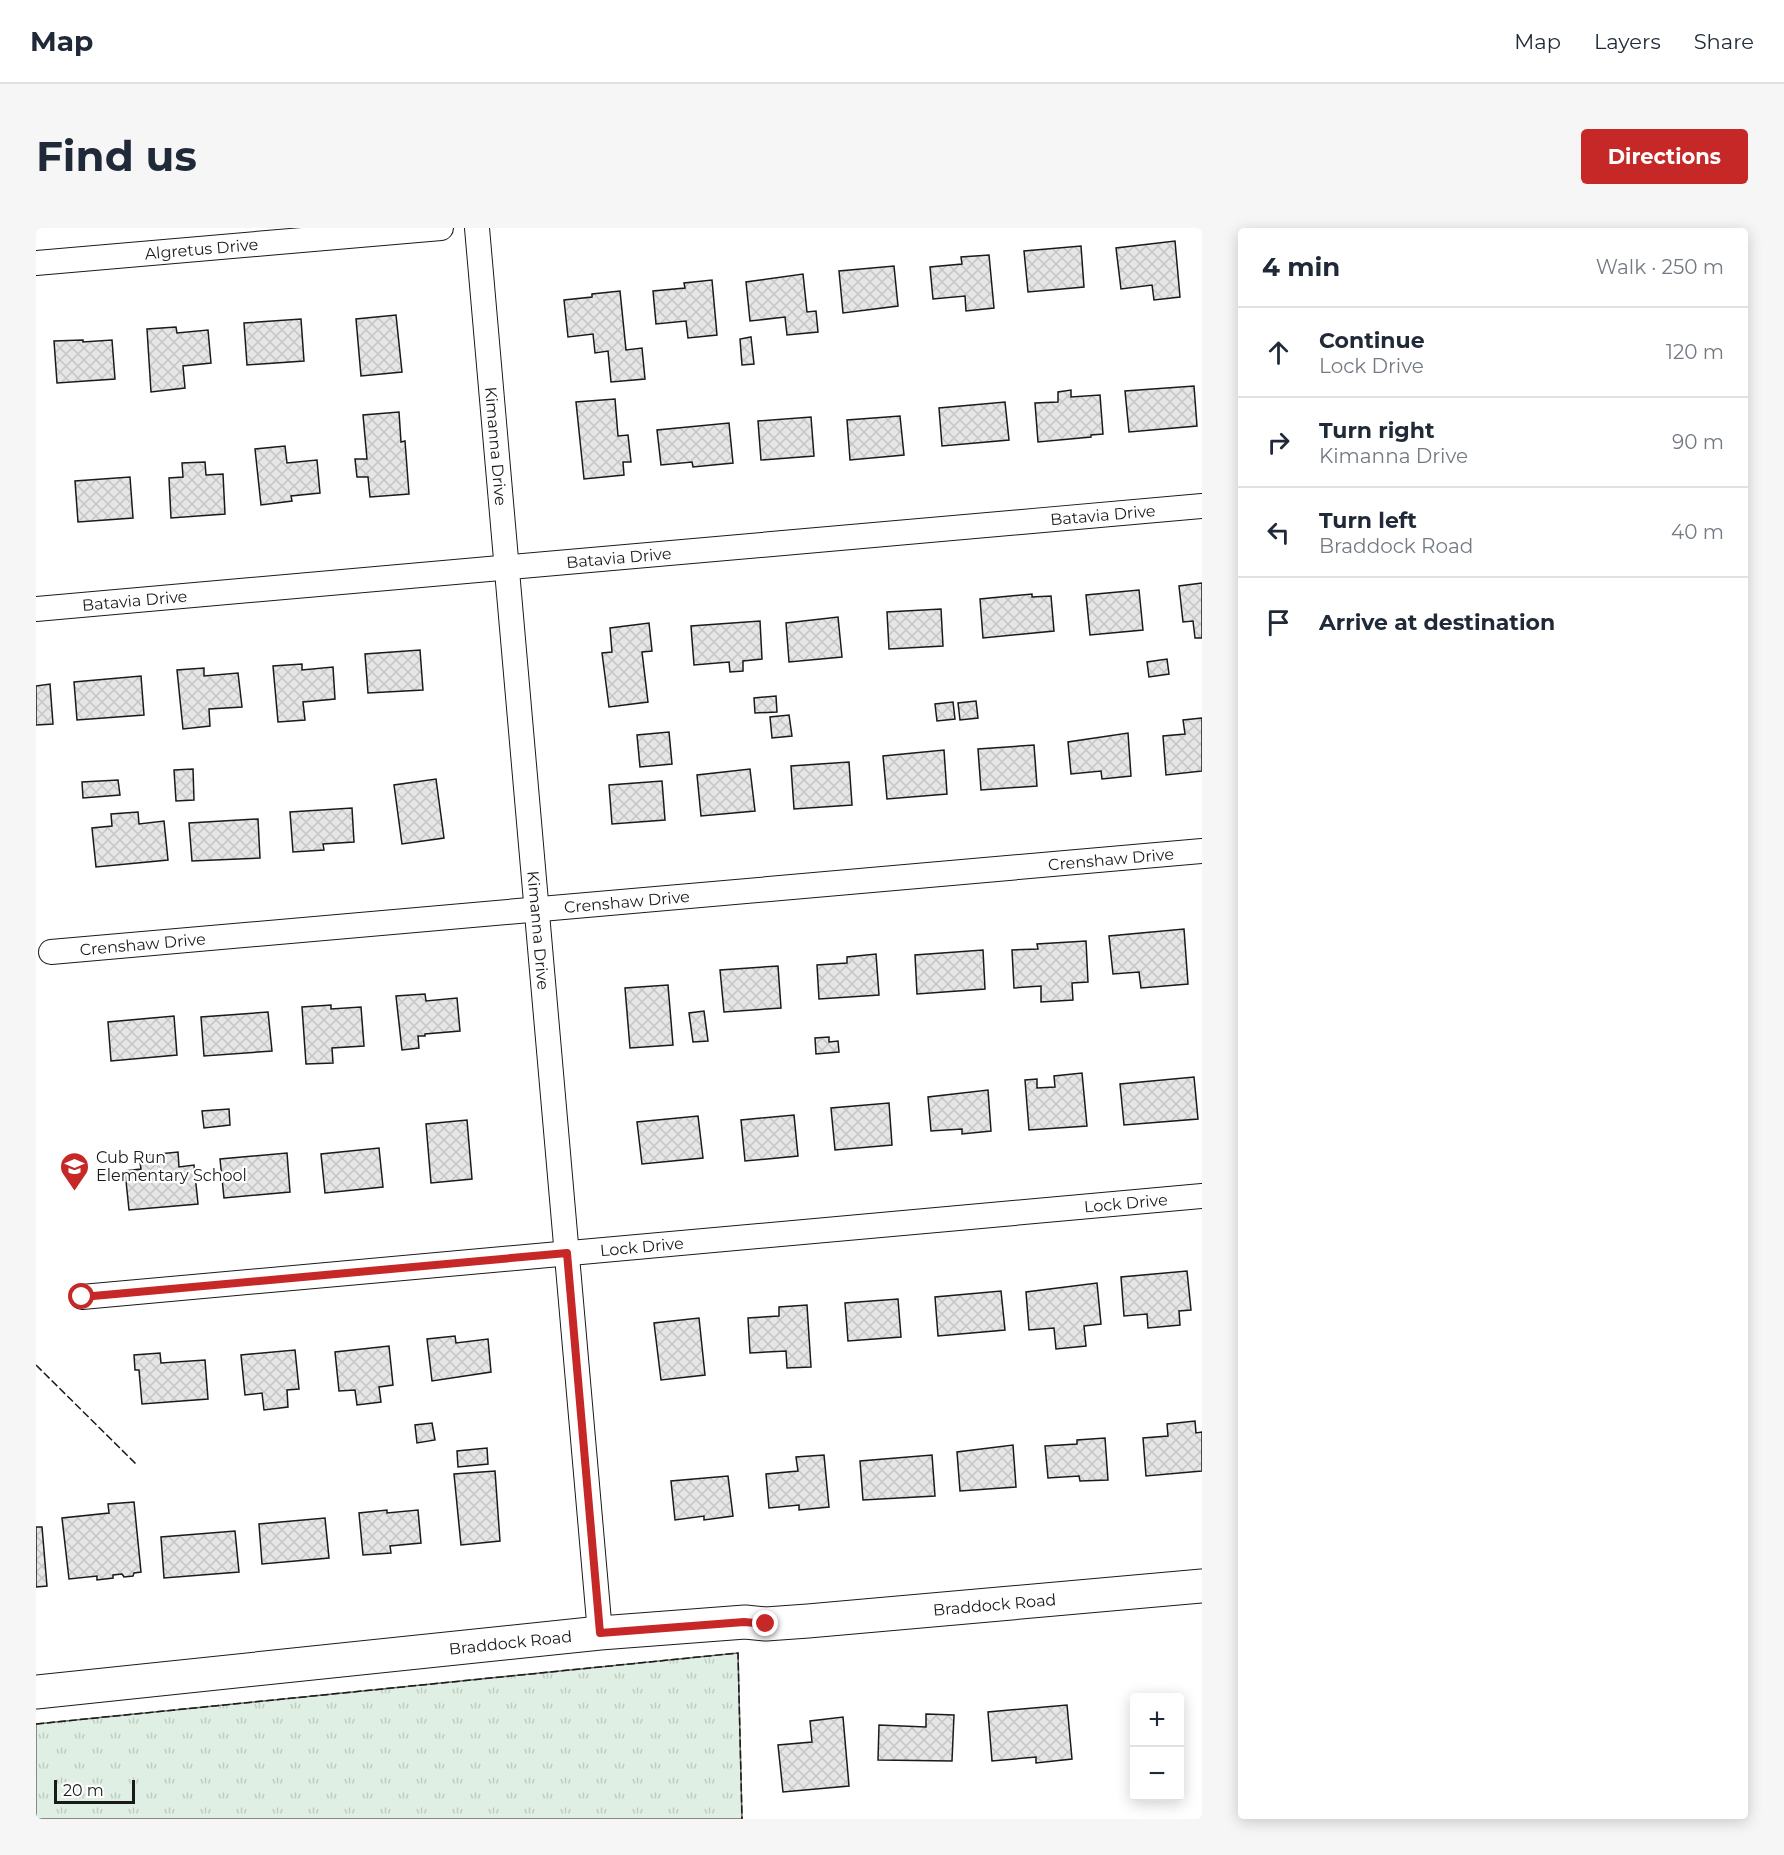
<!DOCTYPE html>
<html lang="en">
<head>
<meta charset="utf-8">
<style>
	body { margin:0; font-family:Montserrat,sans-serif; background:#f6f6f7; color:#1f2937 }
	.controls { position:absolute; right:18px; bottom:18px; display:grid; overflow:hidden; border-radius:6px; box-shadow:0 3px 15px #0003 }
	.controls button { width:54px; height:54px; display:grid; place-items:center; padding:0; border:0; border-bottom:2px solid #e0e1e3; background:#fff; color:#1f2937; font:30px sans-serif }
	.scale { position:absolute; left:18px; bottom:15px; width:81px; box-sizing:border-box; padding-left:6px; border:3px solid #1a1a1a; border-top:0; font-size:16px; line-height:21px; white-space:nowrap; color:#1a1a1a; -webkit-text-stroke:4px #fff; paint-order:stroke }
	.stop { position:absolute; width:18px; height:18px; margin:-14px; border:4px solid #c62828; border-radius:50%; background:#fff }
	.stop.end { background:#c62828; border-color:#fff; box-shadow:0 2px 6px #0008 }
	.list { margin:0; padding:0; list-style:none }
	h2 { display:flex; justify-content:space-between; align-items:center; height:78px; margin:0; padding:0 24px; font-size:26px }
	h2 small { font-size:20px; font-weight:400; color:#747a83 }
	.list li { display:grid; grid-template-columns:39px 1fr auto; gap:18px; align-items:center; box-sizing:border-box; height:90px; padding:0 24px; border-top:2px solid #e0e1e3 }
	.list b { display:block; font-size:22px; white-space:nowrap }
	.list p { margin:0; font-size:20px; white-space:nowrap; color:#747a83 }
	.list em { font-size:20px; font-style:normal; color:#747a83 }
	.icon { flex:none; width:33px; height:33px; fill:none; stroke:currentColor; stroke-width:2; stroke-linecap:round; stroke-linejoin:round }
	.map { position:relative; flex:none; width:1166px; height:1591px; overflow:hidden; border-radius:6px }
	header { display:flex; align-items:center; gap:36px; box-sizing:border-box; height:84px; padding:0 30px; background:#fff; border-bottom:2px solid #e0e1e3 }
	header strong { font-size:28px }
	nav { display:flex; gap:33px; margin-inline-start:auto; font-size:21px }
	.intro { display:flex; align-items:center; justify-content:space-between; box-sizing:border-box; height:144px; padding:0 36px }
	h1 { margin:0; font-size:42px }
	.button { padding:15px 27px; border-radius:6px; background:#c62828; color:#fff; font-size:21px; font-weight:700 }
	main { display:flex; gap:36px; padding:0 36px }
	aside { flex:1; background:#fff; border-radius:6px; box-shadow:0 3px 15px #0003 }
	.map>svg:first-child { display:block }
	.grass { fill:url(#grass-tufts); stroke:#6a6a6a; stroke-width:1.5 }
	.building { fill:url(#building-cross-hatch); stroke:#1a1a1a; stroke-width:1.5 }
	.lines { fill:none; stroke-linecap:round; stroke-linejoin:round }
	.minor-casing { stroke:#1a1a1a; stroke-width:26 }
	.primary-casing { stroke:#1a1a1a; stroke-width:35 }
	.minor { stroke:#fff; stroke-width:24 }
	.primary { stroke:#fff; stroke-width:33 }
	.fence { stroke:#1a1a1a; stroke-width:1.5; stroke-dasharray:8 3; stroke-linecap:butt }
	.route { stroke:#c62828; stroke-width:8 }
	.labels { text-anchor:middle; dominant-baseline:central; stroke-width:4.5; stroke-linejoin:round; paint-order:stroke }
	.street-label { font-size:16px; fill:#1a1a1a; stroke:#fff }
	.poi-label { font-size:16px; fill:#1a1a1a; stroke:#fff; text-anchor:start }
</style>
</head>
<body>
<header>
<strong>Map</strong>
<nav><a>Map</a><a>Layers</a><a>Share</a></nav>
</header>
<div class="intro"><h1>Find us</h1><a class="button">Directions</a></div>
<main>
<div class="map">
<svg width="1166" height="1591" viewBox="0 0 1166 1591">
	<defs>
		<pattern id="grass-tufts" width="24" height="20" patternUnits="userSpaceOnUse" patternTransform="scale(1.5)"><rect width="24" height="20" fill="#e0efe3"/><path d="M3 7l-1-3M5 7V3M7 7l1-3M15 17l-1-3M17 17v-4M19 17l1-3" fill="none" stroke="#c0ccc2"/></pattern>
		<pattern id="building-cross-hatch" width="8" height="8" patternUnits="userSpaceOnUse" patternTransform="scale(1.5)"><rect width="8" height="8" fill="#e6e6e6"/><path d="M0 0l8 8M0 8l8-8" fill="none" stroke="#c5c5c5"/></pattern>
	</defs>
	<rect width="100%" height="100%" fill="#fff"/>
	<path class="grass" d="M 702,1425 L 706,1591 L 0,1591 L 0,1496 Z"/>
	<g class="building">
		<path d="M 1139,13 L 1144,69 L 1118,72 L 1116,57 L 1085,61 L 1080,20 Z"/>
		<path d="M 1045,18 L 1048,59 L 992,64 L 988,23 Z"/>
		<path d="M 953,27 L 958,80 L 930,83 L 929,68 L 897,71 L 894,39 L 926,36 L 925,29 Z"/>
		<path d="M 858,38 L 862,78 L 807,85 L 803,43 Z"/>
		<path d="M 767,46 L 771,84 L 780,83 L 782,104 L 751,107 L 749,89 L 714,93 L 710,54 Z"/>
		<path d="M 676,52 L 681,107 L 652,110 L 650,93 L 620,96 L 617,63 L 649,60 L 648,55 Z"/>
		<path d="M 584,63 L 590,122 L 606,120 L 609,151 L 575,154 L 572,123 L 559,125 L 557,106 L 532,109 L 528,72 L 556,69 L 556,66 Z"/>
		<path d="M 360,87 L 366,144 L 325,148 L 320,91 Z"/>
		<path d="M 265,91 L 268,133 L 211,137 L 208,95 Z"/>
		<path d="M 140,99 L 141,105 L 172,102 L 175,135 L 147,138 L 149,160 L 115,164 L 111,101 Z"/>
		<path d="M 715,109 L 718,136 L 706,137 L 704,111 Z"/>
		<path d="M 47,112 L 47,114 L 76,112 L 79,151 L 21,155 L 18,113 Z"/>
		<path d="M 1158,158 L 1161,198 L 1093,204 L 1089,163 Z"/>
		<path d="M 1035,162 L 1035,169 L 1064,167 L 1067,206 L 1055,207 L 1055,209 L 1002,214 L 999,175 L 1022,174 L 1022,164 Z"/>
		<path d="M 579,171 L 582,208 L 592,207 L 595,234 L 587,234 L 588,247 L 548,251 L 540,174 Z"/>
		<path d="M 969,174 L 973,212 L 906,218 L 903,180 Z"/>
		<path d="M 363,184 L 365,214 L 369,213 L 373,266 L 334,269 L 332,249 L 321,249 L 319,231 L 331,231 L 327,187 Z"/>
		<path d="M 864,188 L 868,227 L 814,232 L 811,192 Z"/>
		<path d="M 775,189 L 778,228 L 725,232 L 722,193 Z"/>
		<path d="M 693,195 L 697,235 L 657,239 L 656,234 L 625,237 L 621,202 Z"/>
		<path d="M 249,218 L 251,235 L 281,232 L 284,265 L 255,268 L 256,273 L 225,277 L 219,221 Z"/>
		<path d="M 169,234 L 170,247 L 187,246 L 189,286 L 135,290 L 133,250 L 147,249 L 146,235 Z"/>
		<path d="M 94,249 L 97,290 L 42,294 L 39,253 Z"/>
		<path d="M 1166,355 L 1166,410 L 1159,410 L 1157,393 L 1147,394 L 1143,358 Z"/>
		<path d="M 1103,362 L 1107,402 L 1054,407 L 1050,367 Z"/>
		<path d="M 996,366 L 996,369 L 1015,368 L 1018,403 L 947,410 L 944,371 Z"/>
		<path d="M 905,381 L 907,418 L 853,421 L 851,384 Z"/>
		<path d="M 802,389 L 806,429 L 753,434 L 750,395 Z"/>
		<path d="M 724,393 L 726,431 L 707,433 L 707,443 L 694,444 L 693,434 L 658,437 L 655,398 Z"/>
		<path d="M 613,395 L 616,423 L 606,424 L 612,474 L 573,479 L 566,425 L 576,424 L 574,400 Z"/>
		<path d="M 384,422 L 387,462 L 332,465 L 329,426 Z"/>
		<path d="M 1131,431 L 1133,446 L 1113,449 L 1111,434 Z"/>
		<path d="M 266,436 L 266,442 L 297,439 L 299,471 L 267,474 L 269,492 L 242,494 L 237,438 Z"/>
		<path d="M 168,440 L 168,448 L 202,445 L 206,479 L 173,481 L 174,498 L 147,501 L 141,442 Z"/>
		<path d="M 105,448 L 108,487 L 41,492 L 38,454 Z"/>
		<path d="M 14,456 L 17,496 L 0,497 L 0,458 Z"/>
		<path d="M 740,468 L 741,484 L 719,485 L 718,470 Z"/>
		<path d="M 940,473 L 942,490 L 924,492 L 922,475 Z"/>
		<path d="M 917,474 L 919,491 L 901,493 L 899,476 Z"/>
		<path d="M 753,487 L 756,508 L 736,510 L 734,489 Z"/>
		<path d="M 1166,490 L 1166,543 L 1130,547 L 1127,508 L 1149,506 L 1147,492 Z"/>
		<path d="M 633,504 L 636,536 L 604,539 L 601,507 Z"/>
		<path d="M 1092,505 L 1095,548 L 1066,551 L 1065,543 L 1035,546 L 1032,514 Z"/>
		<path d="M 998,517 L 1001,558 L 945,562 L 942,521 Z"/>
		<path d="M 908,522 L 911,566 L 851,571 L 847,528 Z"/>
		<path d="M 813,534 L 816,577 L 758,581 L 755,538 Z"/>
		<path d="M 157,541 L 158,572 L 140,573 L 138,542 Z"/>
		<path d="M 714,541 L 719,583 L 665,588 L 661,547 Z"/>
		<path d="M 400,551 L 408,610 L 366,616 L 358,557 Z"/>
		<path d="M 82,552 L 84,567 L 47,570 L 46,554 Z"/>
		<path d="M 626,553 L 629,592 L 576,596 L 573,557 Z"/>
		<path d="M 316,580 L 318,614 L 287,616 L 288,622 L 257,624 L 254,584 Z"/>
		<path d="M 102,584 L 103,596 L 128,593 L 132,632 L 60,639 L 56,600 L 76,598 L 75,586 Z"/>
		<path d="M 222,591 L 224,630 L 156,633 L 153,595 Z"/>
		<path d="M 1148,701 L 1152,756 L 1105,760 L 1103,744 L 1077,746 L 1073,708 Z"/>
		<path d="M 1050,713 L 1052,754 L 1036,755 L 1037,772 L 1005,774 L 1005,758 L 978,760 L 976,722 L 1002,721 L 1001,716 Z"/>
		<path d="M 947,722 L 949,761 L 881,766 L 879,727 Z"/>
		<path d="M 840,726 L 843,767 L 783,771 L 781,737 L 811,735 L 811,729 Z"/>
		<path d="M 742,738 L 745,780 L 688,784 L 684,742 Z"/>
		<path d="M 632,757 L 637,817 L 594,820 L 589,760 Z"/>
		<path d="M 389,766 L 390,773 L 421,770 L 424,803 L 389,806 L 389,808 L 382,808 L 383,820 L 366,822 L 360,768 Z"/>
		<path d="M 295,777 L 295,781 L 325,779 L 328,818 L 296,820 L 297,835 L 270,836 L 266,779 Z"/>
		<path d="M 668,783 L 672,813 L 657,814 L 653,785 Z"/>
		<path d="M 232,784 L 236,823 L 168,828 L 165,789 Z"/>
		<path d="M 138,788 L 141,827 L 75,833 L 72,794 Z"/>
		<path d="M 793,809 L 793,814 L 802,813 L 803,824 L 780,826 L 779,810 Z"/>
		<path d="M 1046,845 L 1051,898 L 993,902 L 989,852 L 1001,851 L 1001,860 L 1019,859 L 1018,848 Z"/>
		<path d="M 1158,849 L 1162,891 L 1088,897 L 1084,856 Z"/>
		<path d="M 952,862 L 955,903 L 926,906 L 926,901 L 895,903 L 892,869 Z"/>
		<path d="M 853,875 L 856,917 L 799,922 L 795,880 Z"/>
		<path d="M 193,881 L 194,897 L 168,900 L 166,883 Z"/>
		<path d="M 758,887 L 762,928 L 709,933 L 705,892 Z"/>
		<path d="M 662,888 L 667,930 L 606,936 L 601,894 Z"/>
		<path d="M 431,892 L 436,951 L 395,955 L 390,896 Z"/>
		<path d="M 343,920 L 347,959 L 289,965 L 285,926 Z"/>
		<path d="M 142,924 L 143,939 L 158,937 L 162,976 L 93,982 L 89,943 L 105,941 L 103,928 Z"/>
		<path d="M 251,925 L 254,964 L 188,970 L 184,931 Z"/>
		<path d="M 1151,1043 L 1155,1082 L 1143,1083 L 1144,1097 L 1112,1100 L 1111,1086 L 1088,1088 L 1085,1049 Z"/>
		<path d="M 1061,1055 L 1065,1096 L 1048,1098 L 1050,1118 L 1020,1121 L 1018,1100 L 993,1102 L 990,1064 Z"/>
		<path d="M 965,1063 L 969,1102 L 902,1108 L 899,1069 Z"/>
		<path d="M 862,1071 L 865,1109 L 812,1113 L 809,1075 Z"/>
		<path d="M 771,1077 L 775,1139 L 751,1140 L 750,1123 L 714,1125 L 712,1090 L 743,1088 L 743,1079 Z"/>
		<path d="M 663,1090 L 669,1147 L 625,1152 L 618,1095 Z"/>
		<path d="M 419,1108 L 420,1115 L 452,1111 L 455,1144 L 396,1153 L 391,1111 Z"/>
		<path d="M 353,1118 L 357,1157 L 343,1159 L 345,1174 L 321,1177 L 319,1162 L 303,1163 L 299,1124 Z"/>
		<path d="M 259,1122 L 263,1161 L 251,1162 L 252,1179 L 228,1182 L 226,1165 L 209,1167 L 205,1127 Z"/>
		<path d="M 124,1125 L 125,1135 L 169,1132 L 172,1171 L 106,1176 L 103,1142 L 99,1142 L 98,1127 Z"/>
		<path d="M 1159,1193 L 1160,1205 L 1166,1204 L 1166,1243 L 1110,1248 L 1107,1210 L 1132,1208 L 1131,1196 Z"/>
		<path d="M 396,1195 L 399,1212 L 381,1215 L 379,1197 Z"/>
		<path d="M 1069,1210 L 1072,1252 L 1044,1253 L 1043,1248 L 1012,1250 L 1009,1218 L 1041,1216 L 1041,1212 Z"/>
		<path d="M 977,1217 L 980,1259 L 924,1263 L 921,1224 Z"/>
		<path d="M 451,1220 L 452,1236 L 422,1239 L 421,1223 Z"/>
		<path d="M 788,1227 L 793,1279 L 763,1282 L 763,1277 L 733,1280 L 730,1246 L 762,1243 L 760,1229 Z"/>
		<path d="M 896,1227 L 899,1268 L 827,1272 L 824,1233 Z"/>
		<path d="M 459,1243 L 464,1313 L 425,1317 L 418,1246 Z"/>
		<path d="M 692,1248 L 697,1288 L 668,1292 L 668,1288 L 639,1292 L 635,1253 Z"/>
		<path d="M 98,1274 L 105,1344 L 98,1345 L 97,1348 L 88,1349 L 86,1346 L 77,1347 L 77,1350 L 61,1352 L 61,1348 L 33,1351 L 26,1290 L 73,1285 L 72,1276 Z"/>
		<path d="M 351,1282 L 351,1285 L 382,1282 L 385,1315 L 354,1318 L 355,1325 L 327,1327 L 323,1285 Z"/>
		<path d="M 289,1290 L 293,1330 L 226,1336 L 223,1296 Z"/>
		<path d="M 0,1299 L 6,1299 L 11,1358 L 0,1359 Z"/>
		<path d="M 199,1303 L 203,1344 L 128,1350 L 125,1309 Z"/>
		<path d="M 1031,1477 L 1036,1531 L 1000,1535 L 1000,1529 L 956,1533 L 952,1484 Z"/>
		<path d="M 890,1486 L 918,1487 L 916,1533 L 842,1532 L 843,1497 L 890,1499 Z"/>
		<path d="M 807,1489 L 813,1558 L 747,1564 L 742,1517 L 776,1514 L 774,1493 Z"/>
	</g>
	<g class="lines">
		<defs>
			<g id="minor">
				<path id="s1" d="M 441,0 L 564,1405"/>
				<path id="s2" d="M 0,35 L 405,0"/>
				<path id="s3" d="M 0,381 L 1166,278"/>
				<path id="s4" d="M 15,724 L 1166,623"/>
				<path id="s5" d="M 46,1069 L 1166,968"/>
			</g>
			<g id="primary">
				<path id="s6" d="M 0,1464 L 564,1405 L 709,1394 L 730,1396 L 772,1393 L 1166,1358"/>
			</g>
		</defs>
		<use href="#minor" class="minor-casing"/>
		<use href="#primary" class="primary-casing"/>
		<use href="#minor" class="minor"/>
		<use href="#primary" class="primary"/>
		<g class="fence">
			<path d="M 0,1137 L 100,1236"/>
			<path d="M 0,1496 L 702,1425 L 706,1591"/>
		</g>
	</g>
	<g class="lines">
		<path class="route" d="M 46,1069 L 531,1025 L 564,1405 L 708,1394 L 730,1396"/>
	</g>
	<defs>
		<symbol id="school-pin" viewBox="-11 -11 22 30"><path d="M0 17L-7.5 6A9.5 9.5 0 1 1 7.5 6Z" fill="#c62828" stroke="#fff"/><path d="M0-5L7-2L0 1L-7-2ZM-4 1L0 2.5L4 1V4Q0 6-4 4Z" fill="#fff"/></symbol>
	</defs>
	<g fill-rule="evenodd">
		<use href="#school-pin" x="22" y="922" width="33" height="45"/>
	</g>
	<g class="labels">
		<g class="street-label">
			<text stroke="none"><textPath href="#s2" startOffset="166">Algretus Drive</textPath></text>
			<text stroke="none"><textPath href="#s1" startOffset="219">Kimanna Drive</textPath></text>
			<text stroke="none"><textPath href="#s3" startOffset="1071">Batavia Drive</textPath></text>
			<text stroke="none"><textPath href="#s3" startOffset="585">Batavia Drive</textPath></text>
			<text stroke="none"><textPath href="#s3" startOffset="99">Batavia Drive</textPath></text>
			<text stroke="none"><textPath href="#s4" startOffset="1064">Crenshaw Drive</textPath></text>
			<text stroke="none"><textPath href="#s4" startOffset="578">Crenshaw Drive</textPath></text>
			<text stroke="none"><textPath href="#s1" startOffset="705">Kimanna Drive</textPath></text>
			<text stroke="none"><textPath href="#s4" startOffset="92">Crenshaw Drive</textPath></text>
			<text stroke="none"><textPath href="#s5" startOffset="1048">Lock Drive</textPath></text>
			<text stroke="none"><textPath href="#s5" startOffset="562">Lock Drive</textPath></text>
			<text stroke="none"><textPath href="#s6" startOffset="963">Braddock Road</textPath></text>
			<text stroke="none"><textPath href="#s6" startOffset="477">Braddock Road</textPath></text>
		</g>
		<g class="poi-label">
			<text x="60" y="929">Cub Run<tspan x="60" dy="18">Elementary School</tspan></text>
		</g>
	</g>
</svg>
<div class="controls">
<button>+</button>
<button>−</button>
</div>
<div class="scale">20 m</div>
<div class="stop" style="left:46px;top:1069px"></div>
<div class="stop end" style="left:730px;top:1396px"></div>
</div>
<aside>
<h2>4 min<small>Walk · 250 m</small></h2>
<ul class="list">
<li><svg class="icon" aria-label="ahead" viewBox="0 0 24 24"><path d="M12 20V5M6 11l6-6 6 6"/></svg><div><b>Continue</b><p>Lock Drive</p></div><em>120 m</em></li>
<li><svg class="icon" aria-label="right" viewBox="0 0 24 24"><path d="M7 20v-9h11M14 6l5 5-5 5"/></svg><div><b>Turn right</b><p>Kimanna Drive</p></div><em>90 m</em></li>
<li><svg class="icon" aria-label="left" viewBox="0 0 24 24"><path d="M17 20v-9H6M10 6l-5 5 5 5"/></svg><div><b>Turn left</b><p>Braddock Road</p></div><em>40 m</em></li>
<li><svg class="icon" aria-label="arrive" viewBox="0 0 24 24"><path d="M6 21V4h12l-3 4 3 4H6"/></svg><div><b>Arrive at destination</b></div></li>
</ul>
</aside>
</main>
</body>
</html>
